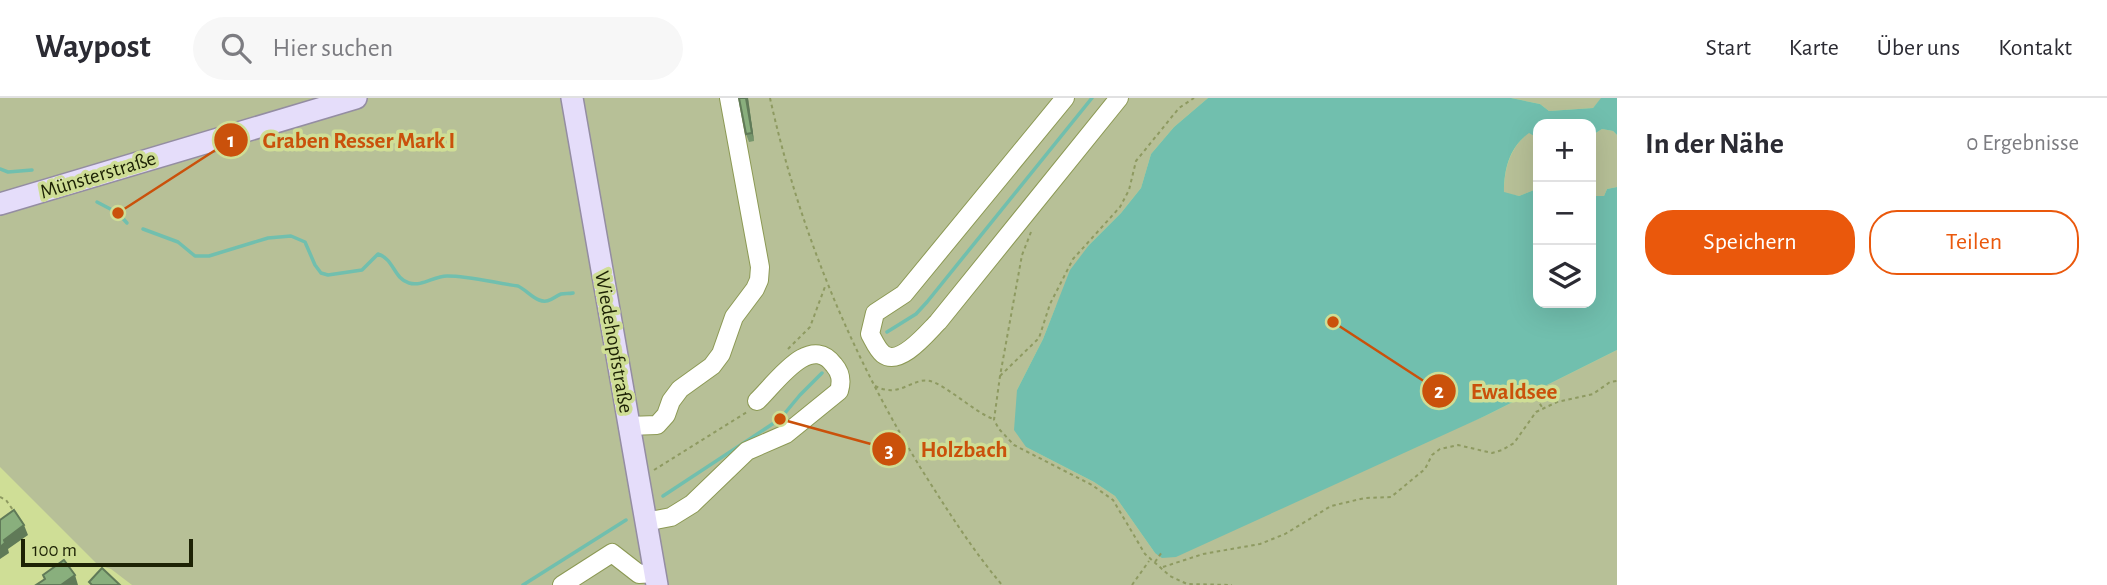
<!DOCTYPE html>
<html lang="de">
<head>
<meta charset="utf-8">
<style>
	body { margin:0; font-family:"Alegreya Sans",sans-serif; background:#f7f7f7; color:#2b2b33 }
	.controls { position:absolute; right:21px; top:21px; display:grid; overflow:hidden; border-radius:14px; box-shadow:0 7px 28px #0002 }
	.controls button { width:63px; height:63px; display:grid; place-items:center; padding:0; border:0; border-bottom:2px solid #e1e1e2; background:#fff; color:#2b2b33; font:35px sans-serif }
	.scale { position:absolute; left:21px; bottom:18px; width:172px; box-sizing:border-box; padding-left:7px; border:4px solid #1d2205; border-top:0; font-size:19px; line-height:24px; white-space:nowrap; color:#1d2205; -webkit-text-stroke:5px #cfde96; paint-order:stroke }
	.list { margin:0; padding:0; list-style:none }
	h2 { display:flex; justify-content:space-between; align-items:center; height:91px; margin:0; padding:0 28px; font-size:30px }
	h2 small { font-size:23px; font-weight:400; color:#7c7c81 }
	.actions { display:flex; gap:14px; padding:21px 28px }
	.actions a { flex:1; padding:16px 0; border:2px solid #ea580c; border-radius:28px; text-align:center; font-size:24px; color:#ea580c }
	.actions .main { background:#ea580c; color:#fff }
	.icon { flex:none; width:38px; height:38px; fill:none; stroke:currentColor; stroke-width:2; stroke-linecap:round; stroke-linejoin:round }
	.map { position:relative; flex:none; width:1617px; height:487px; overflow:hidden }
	header { display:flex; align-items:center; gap:42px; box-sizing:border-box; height:98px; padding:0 35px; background:#fff; border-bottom:2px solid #e1e1e2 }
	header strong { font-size:33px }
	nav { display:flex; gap:38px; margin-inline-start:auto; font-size:24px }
	.search { width:490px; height:63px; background:#f7f7f7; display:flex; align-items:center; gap:18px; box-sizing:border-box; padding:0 24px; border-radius:38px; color:#7c7c81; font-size:26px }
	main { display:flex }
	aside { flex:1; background:#fff }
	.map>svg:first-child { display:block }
	.green { fill:#b7c097 }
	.water { fill:#71bfae }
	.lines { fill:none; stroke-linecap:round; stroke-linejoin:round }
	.stream { stroke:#71bfae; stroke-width:3.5 }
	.minor-casing { stroke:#8c9954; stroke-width:20 }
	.major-casing { stroke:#948da2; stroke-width:24 }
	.path { stroke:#8e9a61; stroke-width:2; stroke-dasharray:3.5 3.5; stroke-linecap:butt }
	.minor { stroke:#fff; stroke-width:18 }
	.major { stroke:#e5ddfa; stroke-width:21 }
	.wall { fill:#76966c }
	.shaded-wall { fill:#607a58 }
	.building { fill:#89af7d; stroke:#607a58; stroke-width:2 }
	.labels { text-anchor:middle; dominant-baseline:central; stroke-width:7; stroke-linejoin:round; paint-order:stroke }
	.street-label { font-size:21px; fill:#1d2205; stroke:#cfde96 }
	.leader { fill:none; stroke:#ca510b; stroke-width:2.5 }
	.callout-dot { fill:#ca510b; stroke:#cfde96; stroke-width:2.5 }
	.mark-label { font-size:21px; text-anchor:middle; font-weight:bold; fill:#fff }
	.callout-label { font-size:23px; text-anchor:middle; font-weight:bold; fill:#ca510b; stroke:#cfde96; stroke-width:7; stroke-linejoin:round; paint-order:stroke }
</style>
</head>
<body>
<header>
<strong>Waypost</strong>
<div class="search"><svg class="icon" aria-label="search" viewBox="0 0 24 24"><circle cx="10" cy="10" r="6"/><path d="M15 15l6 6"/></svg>Hier suchen</div>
<nav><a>Start</a><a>Karte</a><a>Über uns</a><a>Kontakt</a></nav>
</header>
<main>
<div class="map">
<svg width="1617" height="487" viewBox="0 0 1617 487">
	<rect width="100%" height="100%" fill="#cfde96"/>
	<g class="green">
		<path d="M 0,0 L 1208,0 L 1174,29 L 1151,56 L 1141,90 L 1121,115 L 1089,147 L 1056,208 L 1043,241 L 1017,292 L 1026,349 L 1094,384 L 1115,398 L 1155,455 L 1485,318 L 1617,252 L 1617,487 L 132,487 L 111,471 L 98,467 L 0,369 Z"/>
		<path d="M 1511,0 L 1601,0 L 1601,1 L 1593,10 L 1549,13 L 1540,6 Z"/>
		<path d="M 1602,31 L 1613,33 L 1617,37 L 1617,89 L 1607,91 L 1604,98 L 1592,99 L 1591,38 Z"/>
		<path d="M 1529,34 L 1538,40 L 1538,95 L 1534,92 L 1519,98 L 1504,95 C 1504,70 1510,50 1529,34 Z"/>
	</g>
	<path class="water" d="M 1208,0 L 1511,0 L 1540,6 L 1549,13 L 1593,10 L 1601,0 L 1617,0 L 1617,37 L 1613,33 L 1602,31 L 1591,38 L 1591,26 L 1538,26 L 1538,40 L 1529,35 C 1510,49 1504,70 1504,94 L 1519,98 L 1534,92 L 1538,95 L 1538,205 L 1591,205 L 1591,98 L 1604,98 L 1607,91 L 1617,89 L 1617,252 L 1485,318 L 1176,459 L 1162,460 L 1155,455 L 1115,398 L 1094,384 L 1026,349 L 1014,332 L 1017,292 L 1043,241 L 1070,172 L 1089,147 L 1121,115 L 1141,90 L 1151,56 L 1174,29 Z"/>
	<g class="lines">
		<g class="stream">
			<path d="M 0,71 L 8,74 L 32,72"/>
			<path d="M 97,104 L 118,115 L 127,125"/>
			<path d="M 143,131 L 178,144 L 195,158 L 209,158 L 268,140 L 291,138 L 305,144 L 315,167 L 321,175 L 328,177 L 362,172 L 378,156 C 394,161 394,181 409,185 C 422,189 434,178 447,178 C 470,178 495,185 518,188 C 526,192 531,199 539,202 C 549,206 553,199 561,196 C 565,195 569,196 573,195"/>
			<path d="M 887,234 L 916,216 L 927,204 L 1092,0"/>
			<path d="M 663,398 L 780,321 L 800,297 L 822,275"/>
			<path d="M 523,487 L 626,422"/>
		</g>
		<defs>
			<g id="minor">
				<path d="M 1065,0 L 904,196 L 875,215 L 870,236 C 874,243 877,251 883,256 C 900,269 927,235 938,224 L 1119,0"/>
				<path d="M 628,328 L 657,327 L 666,317 L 671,303 L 680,291 L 712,268 L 721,256 L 734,219 L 755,191 L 759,182 L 760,169 L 729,0"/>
				<path d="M 645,424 L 671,419 L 692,406 L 747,353 L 786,336 L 839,293 C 842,283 841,275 834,267 C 810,234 776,285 757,303"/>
				<path d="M 562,487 L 612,455 L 639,476 L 655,475"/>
			</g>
			<g id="major">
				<path d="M 572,0 L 657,487"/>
				<path d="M 0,106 L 356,0"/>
			</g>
		</defs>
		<use href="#minor" class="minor-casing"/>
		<use href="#major" class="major-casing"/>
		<g class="path">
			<path d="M 770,0 C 799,131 850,254 920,369 C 946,410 971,450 1002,487"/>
			<path d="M 1031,134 L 1022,157 L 1000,278 L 994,322 L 999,331 L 1014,347 L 1092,387 L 1113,402 L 1145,456 L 1170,478 L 1187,486 L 1232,487"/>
			<path d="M 788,251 L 810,229 L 826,186"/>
			<path d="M 1000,278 L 1039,240 L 1050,206 L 1073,161 L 1120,109 L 1129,92 L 1136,63 L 1179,10 L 1194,0"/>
			<path d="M 875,288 C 900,301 912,279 930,283 C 946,287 973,313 993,321"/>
			<path d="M 1536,300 L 1542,309"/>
			<path d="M 654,372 L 747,314"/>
			<path d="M 0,399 L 6,402 L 13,412"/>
			<path d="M 1155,464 L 1162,454"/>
			<path d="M 1163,469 L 1203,456 L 1260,446 L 1285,436 L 1331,408 L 1365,400 L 1391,399 L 1425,371 L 1432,357 L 1440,351 L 1458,347 L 1492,355 L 1502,352 L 1514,345 L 1536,314 L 1557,304 L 1593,296 L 1610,284 L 1617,283"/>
			<path d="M 1132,487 L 1149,463"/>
		</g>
		<use href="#minor" class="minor"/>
		<use href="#major" class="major"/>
	</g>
	<path class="wall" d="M 748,0 L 754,43 L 749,44 L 746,36 Z"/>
	<g class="shaded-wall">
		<path d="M 746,0 L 748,0 L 754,43 L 752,35 Z"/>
		<path d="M 24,427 L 28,437 L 8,451 L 9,455 L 0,461 L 0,449 L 4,442 Z"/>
		<path d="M 75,477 L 78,487 L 61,487 Z"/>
	</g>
	<g class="building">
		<path d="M 739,0 L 746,0 L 752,35 L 746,36 Z"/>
		<path d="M 14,412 L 24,427 L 4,442 L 5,445 L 0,449 L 0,422 Z"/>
		<path d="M 64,462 L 75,477 L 61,487 L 36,487 L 45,481 L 43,477 Z"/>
		<path d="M 102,470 L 120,487 L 92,487 L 89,484 Z"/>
	</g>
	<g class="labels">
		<g class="street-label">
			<text transform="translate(98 77) rotate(-17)">Münsterstraße</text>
			<text transform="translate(614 244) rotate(80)">Wiedehopfstraße</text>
		</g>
	</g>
	<path class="leader" d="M118 115L231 42M1333 224L1439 293M780 321L889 351"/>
	<g class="callout-dot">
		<circle cx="118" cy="115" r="7"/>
		<circle cx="1333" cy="224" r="7"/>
		<circle cx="780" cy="321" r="7"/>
		<circle cx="231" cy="42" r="18"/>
		<circle cx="1439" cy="293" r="18"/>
		<circle cx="889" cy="351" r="18"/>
	</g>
	<g class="mark-label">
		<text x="231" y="49">1</text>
		<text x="1439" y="300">2</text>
		<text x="889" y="359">3</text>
	</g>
	<g class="callout-label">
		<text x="359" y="50">Graben Resser Mark I</text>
		<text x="1514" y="301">Ewaldsee</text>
		<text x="964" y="359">Holzbach</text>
	</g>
</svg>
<div class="controls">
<button>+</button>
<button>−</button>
<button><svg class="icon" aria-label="layers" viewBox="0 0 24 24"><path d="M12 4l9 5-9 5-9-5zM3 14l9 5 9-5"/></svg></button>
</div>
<div class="scale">100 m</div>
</div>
<aside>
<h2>In der Nähe<small>0 Ergebnisse</small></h2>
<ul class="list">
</ul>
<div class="actions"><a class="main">Speichern</a><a>Teilen</a></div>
</aside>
</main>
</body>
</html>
